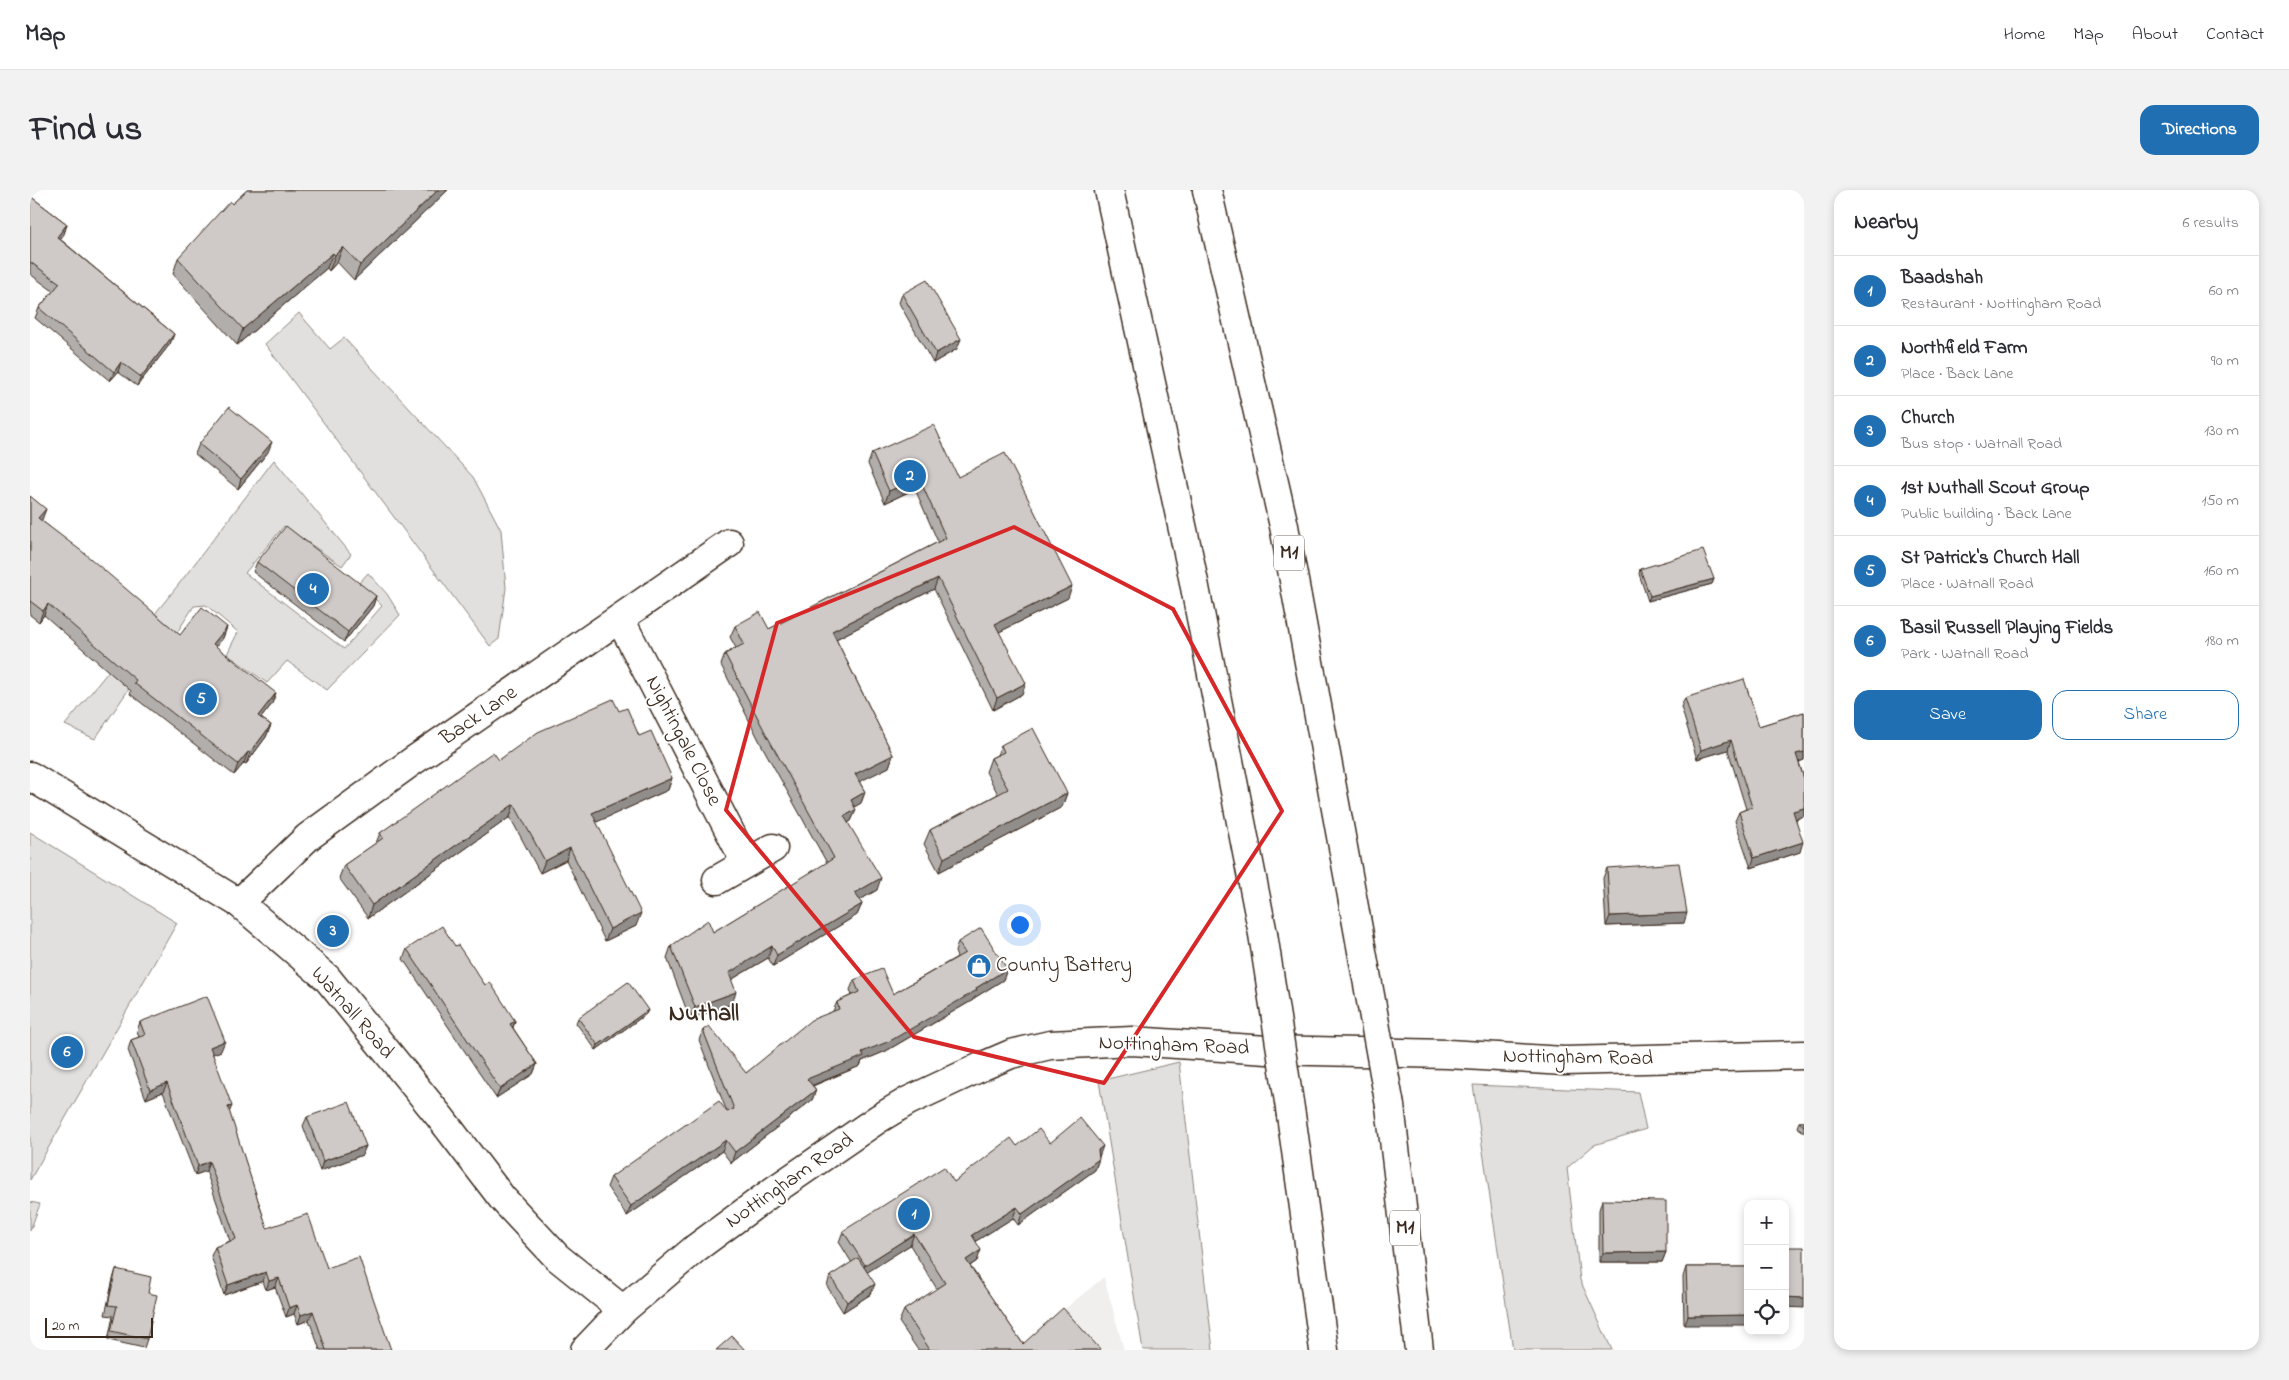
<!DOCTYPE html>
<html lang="en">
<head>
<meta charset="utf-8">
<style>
	body { margin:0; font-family:"Indie Flower",sans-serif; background:#f2f2f3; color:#2b2b33 }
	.controls { position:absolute; right:15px; bottom:15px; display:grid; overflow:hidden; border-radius:10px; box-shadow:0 2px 8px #0003 }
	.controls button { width:45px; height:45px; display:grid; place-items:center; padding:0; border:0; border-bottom:1px solid #e1e1e2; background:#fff; color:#2b2b33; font:25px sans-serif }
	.scale { position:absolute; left:15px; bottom:12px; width:108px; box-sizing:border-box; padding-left:5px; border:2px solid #3b2a1e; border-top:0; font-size:14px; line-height:18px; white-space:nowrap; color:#3b2a1e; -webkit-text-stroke:4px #fff; paint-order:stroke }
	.you { position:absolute; left:989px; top:734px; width:18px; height:18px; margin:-12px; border:4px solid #fff; border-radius:50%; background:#1a73e8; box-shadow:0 0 0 8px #1a73e833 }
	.badge { display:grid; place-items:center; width:32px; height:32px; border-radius:50%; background:#1f6fb2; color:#fff; font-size:16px; font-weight:700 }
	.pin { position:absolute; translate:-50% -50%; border:2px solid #fff; box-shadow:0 1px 5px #0006 }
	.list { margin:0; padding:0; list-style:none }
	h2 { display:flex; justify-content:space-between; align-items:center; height:65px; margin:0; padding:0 20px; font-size:21px }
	h2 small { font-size:16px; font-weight:400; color:#7c7c81 }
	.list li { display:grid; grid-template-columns:32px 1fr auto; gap:15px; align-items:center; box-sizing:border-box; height:70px; padding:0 20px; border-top:1px solid #e1e1e2 }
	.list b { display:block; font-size:19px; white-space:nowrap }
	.list p { margin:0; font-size:16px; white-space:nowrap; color:#7c7c81 }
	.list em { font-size:16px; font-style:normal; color:#7c7c81 }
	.actions { display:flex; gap:10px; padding:15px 20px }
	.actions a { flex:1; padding:11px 0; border:1px solid #1f6fb2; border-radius:15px; text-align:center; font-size:18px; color:#1f6fb2 }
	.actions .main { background:#1f6fb2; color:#fff }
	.icon { flex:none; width:28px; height:28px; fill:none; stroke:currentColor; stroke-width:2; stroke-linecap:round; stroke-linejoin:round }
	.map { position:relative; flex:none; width:1774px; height:1160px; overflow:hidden; border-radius:15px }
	header { display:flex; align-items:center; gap:30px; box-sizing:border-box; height:70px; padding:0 25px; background:#fff; border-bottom:1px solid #e1e1e2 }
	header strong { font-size:24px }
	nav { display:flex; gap:28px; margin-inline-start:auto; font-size:18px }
	.intro { display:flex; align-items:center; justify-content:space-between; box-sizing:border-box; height:120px; padding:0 30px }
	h1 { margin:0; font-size:35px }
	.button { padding:12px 22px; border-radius:15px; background:#1f6fb2; color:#fff; font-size:18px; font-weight:700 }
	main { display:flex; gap:30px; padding:0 30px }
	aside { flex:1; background:#fff; border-radius:15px; box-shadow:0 2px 8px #0003 }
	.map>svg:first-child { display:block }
	.built { fill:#f1efee }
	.green { fill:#e2e0de; stroke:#8e857e }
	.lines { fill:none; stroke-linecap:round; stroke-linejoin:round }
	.minor-casing { stroke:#3b2a1e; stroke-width:31 }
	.major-casing { stroke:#3b2a1e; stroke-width:31 }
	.highway-casing { stroke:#3b2a1e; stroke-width:31 }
	.minor { stroke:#fff; stroke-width:28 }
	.major { stroke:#fff; stroke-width:28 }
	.highway { stroke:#fff; stroke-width:28 }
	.highway-bridge-casing { stroke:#3b2a1e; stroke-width:31; stroke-linecap:butt }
	.highway-bridge { stroke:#fff; stroke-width:28 }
	.wall { fill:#b2aeab; stroke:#3b2a1e }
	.shaded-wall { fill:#918d8b; stroke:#3b2a1e }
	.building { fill:#cfcac7; stroke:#3b2a1e }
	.marked { fill:none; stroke:#d62828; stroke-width:4; stroke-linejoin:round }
	.labels { text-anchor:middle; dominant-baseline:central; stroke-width:4; stroke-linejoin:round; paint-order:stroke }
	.shield { fill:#fff; stroke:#766a62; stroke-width:1 }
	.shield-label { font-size:20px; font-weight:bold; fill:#3b2a1e }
	.street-label { font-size:21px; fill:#3b2a1e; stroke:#fff }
	.poi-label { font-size:21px; fill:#3b2a1e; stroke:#fff; text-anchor:start }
	.quarter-label { font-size:24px; font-weight:bold; fill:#3b2a1e; stroke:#fff }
</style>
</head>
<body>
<header>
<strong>Map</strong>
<nav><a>Home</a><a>Map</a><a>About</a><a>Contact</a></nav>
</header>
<div class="intro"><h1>Find us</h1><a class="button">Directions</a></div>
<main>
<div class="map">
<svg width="1774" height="1160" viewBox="0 0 1774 1160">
	<rect width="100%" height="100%" fill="#fff"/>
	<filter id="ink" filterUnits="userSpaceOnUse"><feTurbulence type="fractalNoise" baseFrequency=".02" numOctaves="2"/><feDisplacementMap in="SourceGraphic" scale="10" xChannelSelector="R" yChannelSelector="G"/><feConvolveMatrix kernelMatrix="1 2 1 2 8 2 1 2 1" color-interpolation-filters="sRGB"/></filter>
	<g filter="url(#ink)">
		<path class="built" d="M 1074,1087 L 1094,1160 L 984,1160 Z"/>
		<g class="green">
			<path d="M 269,123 L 300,159 L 314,148 L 443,287 L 471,340 L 476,398 L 469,449 L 460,456 L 235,154 Z"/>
			<path d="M 244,270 L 321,364 L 312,376 L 254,336 L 215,383 L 314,459 L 352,416 L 329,393 L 338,383 L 357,404 L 370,425 L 297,500 L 257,471 L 237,493 L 197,464 L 208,442 L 176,415 L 164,416 L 135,461 L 128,456 L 65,549 L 35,535 L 149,394 Z"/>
			<path d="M 0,642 L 147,733 L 0,990 Z"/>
			<path d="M 1149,872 L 1183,1160 L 1113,1160 L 1069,891 Z"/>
			<path d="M 1443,895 L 1608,902 L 1616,939 L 1564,955 L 1537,978 L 1550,1090 L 1582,1160 L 1483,1160 Z"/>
			<path d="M 0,1012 L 10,1014 L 0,1041 Z"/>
		</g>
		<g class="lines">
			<defs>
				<g id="minor">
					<path d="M 590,429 L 716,673"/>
					<path d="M 687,690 L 743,658"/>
					<path d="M 209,713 L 278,647 L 380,573 L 699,353"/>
					<path d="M 555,1160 L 593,1120"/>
				</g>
				<path id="major" d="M 0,586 L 209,713 L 297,788 L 410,927 L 472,1008 L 527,1067 L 593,1120 L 666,1058 L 746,999 L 848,929 L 878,911 L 953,876 L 981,864 L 1020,855 L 1102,851 L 1237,860 L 1418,864 L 1534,871 L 1774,865"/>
				<g id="highway">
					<path d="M 1079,0 L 1160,372 L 1233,744"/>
					<path d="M 1177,0 L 1254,336 L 1326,728"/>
					<path d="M 1360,916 L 1389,1160"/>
					<path d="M 1261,925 L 1294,1160"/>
				</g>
			</defs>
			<use href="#minor" class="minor-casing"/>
			<use href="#major" class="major-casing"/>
			<use href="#highway" class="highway-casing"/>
			<use href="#minor" class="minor"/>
			<use href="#major" class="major"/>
			<use href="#highway" class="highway"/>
			<defs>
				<g id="highway-bridge">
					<path d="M 1326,728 L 1360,916"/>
					<path d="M 1233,744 L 1261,925"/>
				</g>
			</defs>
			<use href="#highway-bridge" class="highway-bridge-casing"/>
			<use href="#highway-bridge" class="highway-bridge"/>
		</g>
		<g class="wall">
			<path d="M 217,0 L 418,0 L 324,90 L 307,72 L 299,81 L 297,78 L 207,155 L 143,84 L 148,68 L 202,14 Z"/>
			<path d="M 0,6 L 37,34 L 34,44 L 30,49 L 144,144 L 140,154 L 107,196 L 88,182 L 80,191 L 5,128 L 9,118 L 23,101 L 0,84 Z"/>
			<path d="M 872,104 L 927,159 L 903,173 L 869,113 Z"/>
			<path d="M 169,254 L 238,262 L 208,299 L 165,264 Z"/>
			<path d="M 842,263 L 928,287 L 1038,408 L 969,442 L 992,504 L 963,520 L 904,399 L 806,449 L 863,565 L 859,577 L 829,591 L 835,602 L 831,613 L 824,617 L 826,620 L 821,631 L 818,633 L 847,700 L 829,710 L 832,714 L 827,725 L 743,776 L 738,768 L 701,790 L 702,814 L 660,829 L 637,768 L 641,756 L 683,742 L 797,673 L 731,554 L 691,475 L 695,464 L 706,458 L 700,447 L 705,436 L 739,439 L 908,352 L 885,299 L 855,313 L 838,274 Z"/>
			<path d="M 0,306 L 11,330 L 150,445 L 197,437 L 193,448 L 186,457 L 242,514 L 231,528 L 241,535 L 236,547 L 216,574 L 214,573 L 204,585 L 100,504 L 101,501 L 14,425 L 9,432 L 0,425 Z"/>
			<path d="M 227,372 L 346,406 L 343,416 L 314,452 L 223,382 Z"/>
			<path d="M 1610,379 L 1684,389 L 1682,394 L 1618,411 L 1609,384 Z"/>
			<path d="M 1655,508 L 1729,536 L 1774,522 L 1774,570 L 1769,572 L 1774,589 L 1774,626 L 1766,629 L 1770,662 L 1721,678 L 1705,631 L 1709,622 L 1716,619 L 1698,560 L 1667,569 L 1651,517 Z"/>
			<path d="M 589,521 L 609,546 L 642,588 L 638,600 L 566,632 L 606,736 L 575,751 L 536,670 L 510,683 L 480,627 L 338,728 L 309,688 L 314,675 L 346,653 L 350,643 L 469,570 Z"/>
			<path d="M 971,555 L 1037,603 L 1032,617 L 909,682 L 894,654 L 900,640 L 968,604 L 956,582 L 961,568 L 967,565 Z"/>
			<path d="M 1577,678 L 1654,733 L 1576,736 L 1573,688 Z"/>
			<path d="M 928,752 L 977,779 L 973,790 L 944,808 L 943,810 L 856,861 L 832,871 L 830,876 L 783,896 L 786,900 L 782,910 L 701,973 L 692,961 L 597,1026 L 577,997 L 581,987 L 697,922 L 669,850 L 673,840 L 716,883 L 803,821 L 807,812 L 822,805 L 820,800 L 824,790 L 863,804 L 927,767 L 925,762 Z"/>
			<path d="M 425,756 L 455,795 L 485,831 L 483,838 L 507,874 L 503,884 L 466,908 L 373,769 L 377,759 Z"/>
			<path d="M 618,820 L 616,824 L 566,860 L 546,833 L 548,828 Z"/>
			<path d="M 110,832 L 191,861 L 182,864 L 199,922 L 237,1038 L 297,1078 L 361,1160 L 290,1160 L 279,1130 L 268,1134 L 264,1124 L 256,1127 L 245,1097 L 236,1100 L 233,1091 L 194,1105 L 181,1066 L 185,1057 L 200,1051 L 176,981 L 165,985 L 133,902 L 116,909 L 98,860 L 101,850 L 109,847 L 107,841 Z"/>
			<path d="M 277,927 L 336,956 L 332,965 L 290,981 L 273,936 Z"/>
			<path d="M 1769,932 L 1774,932 L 1774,942 L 1767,937 Z"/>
			<path d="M 1020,953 L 1069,967 L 1065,980 L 988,1035 L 983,1028 L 946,1051 L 947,1071 L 940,1076 L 993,1154 L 1071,1160 L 888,1160 L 869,1132 L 874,1120 L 907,1099 L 880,1055 L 837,1082 L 841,1104 L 813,1122 L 797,1096 L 800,1086 L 822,1073 L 809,1052 L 813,1041 L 924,992 L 987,956 Z"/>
			<path d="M 1572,1010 L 1636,1062 L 1632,1072 L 1569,1072 L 1569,1020 Z"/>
			<path d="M 1656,1077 L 1718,1077 L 1654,1135 L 1653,1087 Z"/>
			<path d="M 86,1079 L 118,1103 L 117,1149 L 114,1158 L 78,1150 L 83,1126 L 75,1125 L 83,1089 Z"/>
		</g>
		<g class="shaded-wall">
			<path d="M 408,0 L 418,0 L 324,90 L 330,75 Z"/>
			<path d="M 37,34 L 34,44 L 24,57 L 27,47 Z"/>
			<path d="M 313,57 L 307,72 L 299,81 L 305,65 Z"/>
			<path d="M 303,63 L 297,78 L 207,155 L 213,139 Z"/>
			<path d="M 144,144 L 140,154 L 107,196 L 111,187 Z"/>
			<path d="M 931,149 L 927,159 L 903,173 L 906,163 Z"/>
			<path d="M 91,172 L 88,182 L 80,191 L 84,182 Z"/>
			<path d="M 242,252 L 238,262 L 208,299 L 211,289 Z"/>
			<path d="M 889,288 L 885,299 L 855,313 L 859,301 Z"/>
			<path d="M 16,319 L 12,330 L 4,339 L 8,328 Z"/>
			<path d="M 908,388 L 904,399 L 798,453 L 802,441 Z"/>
			<path d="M 1684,389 L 1682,394 L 1618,411 L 1620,406 Z"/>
			<path d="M 1042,396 L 1038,408 L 961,446 L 965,434 Z"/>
			<path d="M 346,406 L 343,416 L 314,452 L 318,442 Z"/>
			<path d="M 18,414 L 14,425 L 9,432 L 13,421 Z"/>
			<path d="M 197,437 L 193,448 L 179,466 L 183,454 Z"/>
			<path d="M 996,493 L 992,504 L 963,520 L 967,508 Z"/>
			<path d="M 246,503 L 242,514 L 224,537 L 228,526 Z"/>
			<path d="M 241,535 L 236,547 L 216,574 L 220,563 Z"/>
			<path d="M 1701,550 L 1698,560 L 1667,569 L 1671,560 Z"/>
			<path d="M 218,562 L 214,573 L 204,585 L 208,574 Z"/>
			<path d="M 1774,562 L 1774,570 L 1763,574 L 1766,564 Z"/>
			<path d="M 863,565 L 859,577 L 821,596 L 825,584 Z"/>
			<path d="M 642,588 L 638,600 L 558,636 L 562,623 Z"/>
			<path d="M 835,602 L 831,613 L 816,622 L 821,610 Z"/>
			<path d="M 1037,603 L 1032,617 L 909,682 L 914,668 Z"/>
			<path d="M 484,614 L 480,627 L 338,728 L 342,715 Z"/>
			<path d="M 1774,618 L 1774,626 L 1760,631 L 1763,621 Z"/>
			<path d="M 826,620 L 821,631 L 809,638 L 814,626 Z"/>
			<path d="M 1773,652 L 1770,662 L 1721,678 L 1724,668 Z"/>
			<path d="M 540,658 L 536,670 L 510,683 L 515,671 Z"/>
			<path d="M 851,688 L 847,700 L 821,715 L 825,703 Z"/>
			<path d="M 832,714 L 827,725 L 743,776 L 747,765 Z"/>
			<path d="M 611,723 L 606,736 L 575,751 L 580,739 Z"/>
			<path d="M 1657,723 L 1654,733 L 1576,736 L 1580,726 Z"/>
			<path d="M 742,756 L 738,768 L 694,794 L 699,783 Z"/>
			<path d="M 977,779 L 973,790 L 944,808 L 943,810 L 856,861 L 832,871 L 830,876 L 773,899 L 777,889 L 832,862 L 946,798 Z"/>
			<path d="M 706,802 L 702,814 L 660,829 L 665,817 Z"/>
			<path d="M 618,820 L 616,824 L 566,860 L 568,855 Z"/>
			<path d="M 485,831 L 482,840 L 480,834 Z"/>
			<path d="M 195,851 L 191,861 L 176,867 L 180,857 Z"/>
			<path d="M 507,874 L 503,884 L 466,908 L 470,899 Z"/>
			<path d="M 137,893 L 133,902 L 116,909 L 120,900 Z"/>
			<path d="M 786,900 L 782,910 L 701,973 L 705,962 Z"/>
			<path d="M 202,916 L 198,925 L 198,917 Z"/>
			<path d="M 696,950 L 692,961 L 597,1026 L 601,1016 Z"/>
			<path d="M 336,956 L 332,965 L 290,981 L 293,971 Z"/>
			<path d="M 1073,956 L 1069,967 L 1068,960 Z"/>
			<path d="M 1069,969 L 1065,980 L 988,1035 L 992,1024 Z"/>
			<path d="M 179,971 L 176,981 L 165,985 L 168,976 Z"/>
			<path d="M 987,1017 L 983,1028 L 938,1056 L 942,1045 Z"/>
			<path d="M 884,1044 L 880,1055 L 830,1087 L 835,1075 Z"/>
			<path d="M 951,1060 L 947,1071 L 932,1081 L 936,1070 Z"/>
			<path d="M 1636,1062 L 1632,1072 L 1569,1072 L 1573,1063 Z"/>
			<path d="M 236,1082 L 233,1091 L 194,1105 L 198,1095 Z"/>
			<path d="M 249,1088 L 245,1097 L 236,1100 L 239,1091 Z"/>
			<path d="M 845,1094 L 841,1104 L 813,1122 L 817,1112 Z"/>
			<path d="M 1755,1107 L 1774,1108 L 1774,1118 L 1755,1117 Z"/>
			<path d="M 267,1115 L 264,1124 L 256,1127 L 259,1118 Z"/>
			<path d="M 283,1121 L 279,1130 L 268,1134 L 271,1125 Z"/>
			<path d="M 1718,1125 L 1718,1135 L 1654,1135 L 1658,1126 Z"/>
		</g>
		<g class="building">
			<path d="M 217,0 L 408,0 L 330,75 L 313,57 L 305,65 L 303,63 L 213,139 L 148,68 L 200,11 L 202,14 Z"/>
			<path d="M 0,6 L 37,34 L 27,47 L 144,144 L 111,187 L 91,172 L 84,182 L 9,118 L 30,93 L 0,72 Z"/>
			<path d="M 897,90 L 931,149 L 906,163 L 872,104 Z"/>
			<path d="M 199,217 L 242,252 L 211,289 L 169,254 Z"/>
			<path d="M 904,235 L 928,287 L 975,263 L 1042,396 L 965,434 L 996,493 L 967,508 L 908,388 L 802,441 L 863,565 L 825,584 L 835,602 L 821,610 L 826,620 L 814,626 L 851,688 L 825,703 L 832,714 L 747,765 L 742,756 L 699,783 L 706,802 L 665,817 L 641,756 L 678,730 L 683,742 L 804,668 L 735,542 L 695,464 L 714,454 L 705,436 L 730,422 L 739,439 L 916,348 L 889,288 L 859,301 L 842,263 Z"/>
			<path d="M 0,306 L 16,319 L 8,328 L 54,363 L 150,445 L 172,417 L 197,437 L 183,454 L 246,503 L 228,526 L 241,535 L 220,563 L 218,562 L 208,574 L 104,493 L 106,490 L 18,414 L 13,421 L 0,411 Z"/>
			<path d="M 256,336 L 346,406 L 318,442 L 227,372 Z"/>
			<path d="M 1673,360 L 1684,389 L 1620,406 L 1610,379 Z"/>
			<path d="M 1714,489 L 1729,536 L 1774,522 L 1774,562 L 1766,564 L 1774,589 L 1774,618 L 1763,621 L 1773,652 L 1724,668 L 1709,622 L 1722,617 L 1701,550 L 1671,560 L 1655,508 Z"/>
			<path d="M 583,509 L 589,521 L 597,518 L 609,546 L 621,541 L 642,588 L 562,623 L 611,723 L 580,739 L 540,658 L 515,671 L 484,614 L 342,715 L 314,675 L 353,648 L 350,643 L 463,562 L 469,570 L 508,542 Z"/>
			<path d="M 1003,538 L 1037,603 L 914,668 L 900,640 L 978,599 L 961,568 L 974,562 L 971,555 Z"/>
			<path d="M 1649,673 L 1657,723 L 1580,726 L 1577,678 Z"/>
			<path d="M 412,736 L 425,756 L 428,755 L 455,795 L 460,792 L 485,831 L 480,834 L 507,874 L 470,899 L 377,759 Z"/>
			<path d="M 951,738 L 977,779 L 946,798 L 947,800 L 860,851 L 832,862 L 834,866 L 777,889 L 786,900 L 705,962 L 696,950 L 601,1016 L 581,987 L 689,911 L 697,922 L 704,919 L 673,840 L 679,836 L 716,883 L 781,830 L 809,819 L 807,812 L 829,802 L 824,790 L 852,779 L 863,804 L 935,763 L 928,752 Z"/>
			<path d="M 598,792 L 618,820 L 568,855 L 548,828 Z"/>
			<path d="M 177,806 L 195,851 L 180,857 L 202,916 L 198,917 L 237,1038 L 278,1024 L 297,1078 L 329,1067 L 361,1160 L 296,1160 L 283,1121 L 271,1125 L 267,1115 L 259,1118 L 249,1088 L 239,1091 L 236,1082 L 198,1095 L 185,1057 L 206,1049 L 179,971 L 168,976 L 137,893 L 120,900 L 101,850 L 115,845 L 110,832 Z"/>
			<path d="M 319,912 L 336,956 L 293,971 L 277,927 Z"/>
			<path d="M 1050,928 L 1073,956 L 1068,960 L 1069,969 L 992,1024 L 987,1017 L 942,1045 L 951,1060 L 936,1070 L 993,1154 L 1033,1118 L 1071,1160 L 900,1160 L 874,1120 L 915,1093 L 884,1044 L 835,1075 L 813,1041 L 914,977 L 924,992 L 981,948 L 987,956 L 1009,939 L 1020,953 Z"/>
			<path d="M 1769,932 L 1774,932 L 1774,936 Z"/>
			<path d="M 1572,1010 L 1636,1011 L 1636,1062 L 1573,1063 Z"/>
			<path d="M 1755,1057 L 1774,1057 L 1774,1108 L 1755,1107 Z"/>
			<path d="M 828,1068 L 845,1094 L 817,1112 L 800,1086 Z"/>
			<path d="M 1656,1077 L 1718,1077 L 1718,1125 L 1658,1126 Z"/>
			<path d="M 86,1079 L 121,1087 L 118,1103 L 127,1105 L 117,1149 L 81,1141 L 87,1116 L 78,1115 Z"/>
			<path d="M 702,1146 L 715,1160 L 686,1160 Z"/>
		</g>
	</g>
	<path class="marked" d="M 984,337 L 1143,419 L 1252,621 L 1074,893 L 884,847 L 696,620 L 747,433 Z"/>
	<defs>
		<symbol id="shop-disc" viewBox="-11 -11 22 22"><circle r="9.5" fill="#1f6fb2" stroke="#fff"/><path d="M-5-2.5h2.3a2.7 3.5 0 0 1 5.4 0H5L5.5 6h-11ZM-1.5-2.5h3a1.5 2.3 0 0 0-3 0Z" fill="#fff"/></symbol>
	</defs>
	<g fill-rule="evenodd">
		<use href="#shop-disc" x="935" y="762" width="28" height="28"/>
	</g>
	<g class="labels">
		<g class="shield">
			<rect x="1244" y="345.5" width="30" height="35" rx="4"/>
			<rect x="1360" y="1020.5" width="30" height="35" rx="4"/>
		</g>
		<g class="shield-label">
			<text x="1259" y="363">M1</text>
			<text x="1375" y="1038">M1</text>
		</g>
		<g class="street-label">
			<text transform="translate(449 526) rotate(-35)">Back Lane</text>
			<text transform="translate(653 551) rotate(63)">Nightingale Close</text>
			<text transform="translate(322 823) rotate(49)">Watnall Road</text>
			<text transform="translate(1144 856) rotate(2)">Nottingham Road</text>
			<text transform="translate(1548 868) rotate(1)">Nottingham Road</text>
			<text transform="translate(760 991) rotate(-35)">Nottingham Road</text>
		</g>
		<g class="poi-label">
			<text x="966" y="776">County Battery</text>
		</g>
		<g class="quarter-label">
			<text x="674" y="824">Nuthall</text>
		</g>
	</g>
</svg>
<div class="controls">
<button>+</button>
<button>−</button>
<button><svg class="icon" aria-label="locate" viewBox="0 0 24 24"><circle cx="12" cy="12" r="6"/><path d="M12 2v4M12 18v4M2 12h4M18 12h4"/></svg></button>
</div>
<div class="scale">20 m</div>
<div class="you"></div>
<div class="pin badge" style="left:884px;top:1024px">1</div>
<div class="pin badge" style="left:880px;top:286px">2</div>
<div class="pin badge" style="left:303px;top:741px">3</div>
<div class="pin badge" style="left:283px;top:399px">4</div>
<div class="pin badge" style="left:171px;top:509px">5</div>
<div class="pin badge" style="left:37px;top:862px">6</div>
</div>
<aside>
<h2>Nearby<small>6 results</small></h2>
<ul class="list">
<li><span class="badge">1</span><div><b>Baadshah</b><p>Restaurant · Nottingham Road</p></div><em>60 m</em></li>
<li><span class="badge">2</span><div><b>Northfield Farm</b><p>Place · Back Lane</p></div><em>90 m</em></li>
<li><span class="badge">3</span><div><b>Church</b><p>Bus stop · Watnall Road</p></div><em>130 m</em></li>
<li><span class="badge">4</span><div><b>1st Nuthall Scout Group</b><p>Public building · Back Lane</p></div><em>150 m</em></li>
<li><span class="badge">5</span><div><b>St Patrick's Church Hall</b><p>Place · Watnall Road</p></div><em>160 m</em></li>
<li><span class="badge">6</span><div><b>Basil Russell Playing Fields</b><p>Park · Watnall Road</p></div><em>180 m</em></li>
</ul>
<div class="actions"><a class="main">Save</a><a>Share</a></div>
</aside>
</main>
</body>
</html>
